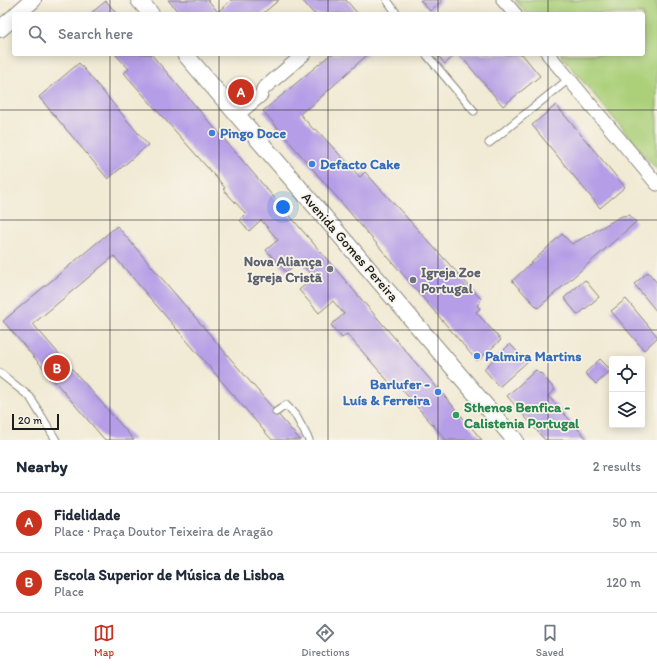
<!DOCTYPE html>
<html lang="en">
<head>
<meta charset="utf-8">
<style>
	body { margin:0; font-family:Itim,sans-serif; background:#f2f2f3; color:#1f2937 }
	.controls { position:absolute; right:12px; bottom:12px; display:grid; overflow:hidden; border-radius:4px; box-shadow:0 2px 10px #0003 }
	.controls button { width:36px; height:36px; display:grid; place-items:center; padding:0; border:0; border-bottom:1px solid #e0e1e3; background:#fff; color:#1f2937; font:20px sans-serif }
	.scale { position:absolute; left:12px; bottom:10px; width:47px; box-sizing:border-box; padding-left:4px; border:2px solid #1c1c1c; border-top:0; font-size:11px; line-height:14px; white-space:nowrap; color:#1c1c1c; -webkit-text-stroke:3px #f7f3e8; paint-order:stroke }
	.you { position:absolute; left:283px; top:207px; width:14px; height:14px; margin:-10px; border:3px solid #fff; border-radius:50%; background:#1a73e8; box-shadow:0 0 0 6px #1a73e833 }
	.badge { display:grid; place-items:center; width:26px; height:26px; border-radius:50%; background:#c8321e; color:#fff; font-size:13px; font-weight:700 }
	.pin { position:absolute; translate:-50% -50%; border:2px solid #fff; box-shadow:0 1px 4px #0006 }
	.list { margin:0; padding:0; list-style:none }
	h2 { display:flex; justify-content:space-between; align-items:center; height:52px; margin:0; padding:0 16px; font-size:17px }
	h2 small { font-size:13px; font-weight:400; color:#747a83 }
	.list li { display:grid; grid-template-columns:26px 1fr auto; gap:12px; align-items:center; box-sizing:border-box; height:60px; padding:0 16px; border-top:1px solid #e0e1e3 }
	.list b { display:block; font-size:15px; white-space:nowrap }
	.list p { margin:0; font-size:13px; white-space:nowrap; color:#747a83 }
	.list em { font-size:13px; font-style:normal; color:#747a83 }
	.icon { flex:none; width:22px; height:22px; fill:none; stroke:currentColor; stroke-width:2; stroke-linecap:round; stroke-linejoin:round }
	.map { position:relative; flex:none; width:657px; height:440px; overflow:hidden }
	.search { position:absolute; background:#fff; box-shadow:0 2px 10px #0003; left:12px; right:12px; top:12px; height:44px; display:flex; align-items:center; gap:10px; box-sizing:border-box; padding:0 14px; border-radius:4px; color:#747a83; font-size:15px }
	.sheet { height:172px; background:#fff }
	nav { display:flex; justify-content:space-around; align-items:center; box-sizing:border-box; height:56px; border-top:1px solid #e0e1e3; background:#fff; font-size:11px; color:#747a83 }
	nav a { display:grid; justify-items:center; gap:2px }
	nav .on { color:#c8321e }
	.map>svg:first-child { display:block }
	.green { fill:#acd07a; stroke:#64764b }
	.building { fill:#b59de7 }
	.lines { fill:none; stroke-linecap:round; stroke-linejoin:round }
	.service-casing { stroke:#868378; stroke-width:9 }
	.minor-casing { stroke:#868378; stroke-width:15 }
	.tertiary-casing { stroke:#868378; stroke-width:18 }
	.service { stroke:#fff; stroke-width:7 }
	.minor { stroke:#fff; stroke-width:13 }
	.tertiary { stroke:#fff; stroke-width:16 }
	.grid { fill:none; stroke:#1c1c1c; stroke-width:1; stroke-opacity:0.55 }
	.shop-dot { fill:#3f7fe0; stroke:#f7f3e8; stroke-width:1.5 }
	.worship-dot { fill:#6b7280; stroke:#f7f3e8; stroke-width:1.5 }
	.leisure-dot { fill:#2e9e5b; stroke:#f7f3e8; stroke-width:1.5 }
	.labels { text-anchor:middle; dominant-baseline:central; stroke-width:3.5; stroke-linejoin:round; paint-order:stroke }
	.shop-label { font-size:14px; font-weight:bold; fill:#366cbe; stroke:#f7f3e8; text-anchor:start }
	.street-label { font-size:14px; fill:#1c1c1c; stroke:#f7f3e8 }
	.worship-label { font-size:14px; font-weight:bold; fill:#5b616d; stroke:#f7f3e8; text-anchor:end }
	.leisure-label { font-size:14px; font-weight:bold; fill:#27864d; stroke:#f7f3e8; text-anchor:start }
</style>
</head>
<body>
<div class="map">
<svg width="657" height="440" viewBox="0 0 657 440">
	<rect width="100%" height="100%" fill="#f7f3e8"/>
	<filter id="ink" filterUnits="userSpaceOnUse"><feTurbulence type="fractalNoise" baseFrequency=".025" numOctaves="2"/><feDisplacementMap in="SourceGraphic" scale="8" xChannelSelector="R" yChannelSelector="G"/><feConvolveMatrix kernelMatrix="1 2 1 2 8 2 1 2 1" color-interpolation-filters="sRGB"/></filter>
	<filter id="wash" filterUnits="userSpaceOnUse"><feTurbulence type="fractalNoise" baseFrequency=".012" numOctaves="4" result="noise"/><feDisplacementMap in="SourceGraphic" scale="16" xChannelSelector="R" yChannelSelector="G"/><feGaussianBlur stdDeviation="0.9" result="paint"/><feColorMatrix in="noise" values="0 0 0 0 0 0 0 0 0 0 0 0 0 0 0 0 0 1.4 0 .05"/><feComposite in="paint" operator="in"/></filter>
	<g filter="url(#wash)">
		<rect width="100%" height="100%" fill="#f1ead4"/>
		<path class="green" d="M 515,0 L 657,0 L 657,170 L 560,54 L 643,54 L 643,14 L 527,14 Z"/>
		<g id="blocks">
			<g class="building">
				<path d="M 168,0 L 208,0 L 218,12 L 231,0 L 279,0 L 262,14 L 180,14 Z"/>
				<path d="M 302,0 L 346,0 L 358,14 L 314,14 Z"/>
				<path d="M 420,0 L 443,0 L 430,11 Z"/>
				<path d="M 106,1 L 117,14 L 90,14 L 101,5 Z"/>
				<path d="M 115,54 L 151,54 L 482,440 L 446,440 L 399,386 L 395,389 L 347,334 L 342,338 L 331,325 L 344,314 L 333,301 L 319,313 L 299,290 L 314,277 L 299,261 L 286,272 L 266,250 L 278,240 L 261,220 L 249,231 L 240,220 L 246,214 L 223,189 L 225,188 L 221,183 L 124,73 L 129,69 Z"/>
				<path d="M 331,54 L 368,54 L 309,108 L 308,107 L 300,114 L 314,130 L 316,129 L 360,177 L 365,172 L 482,300 L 477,305 L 480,309 L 476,312 L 501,340 L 477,361 L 263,111 Z"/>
				<path d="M 437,54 L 456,54 L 445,64 Z"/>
				<path d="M 459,54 L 522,54 L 540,76 L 503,106 Z"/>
				<path d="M 79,63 L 148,145 L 108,179 L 39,97 Z"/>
				<path d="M 556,105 L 625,187 L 600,208 L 532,125 Z"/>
				<path d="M 630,215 L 636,222 L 538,308 L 512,281 L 562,234 L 572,244 L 622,216 Z"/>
				<path d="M 117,226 L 300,440 L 272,440 L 114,256 L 33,324 L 134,440 L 105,440 L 3,321 Z"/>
				<path d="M 648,272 L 657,283 L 657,312 L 634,284 Z"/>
				<path d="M 585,280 L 599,297 L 578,315 L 564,298 Z"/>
				<path d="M 626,299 L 657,336 L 657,338 L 644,350 L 611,311 Z"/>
				<path d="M 510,344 L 527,362 L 499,387 L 484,369 Z"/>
				<path d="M 600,359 L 611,370 L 596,384 L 585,373 Z"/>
				<path d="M 536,370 L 540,374 L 541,373 L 555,390 L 548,396 L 588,440 L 545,440 L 507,396 Z"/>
			</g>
		</g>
	</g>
	<g filter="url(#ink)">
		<use href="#blocks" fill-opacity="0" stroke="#868378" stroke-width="1"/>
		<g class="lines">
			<defs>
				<g id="service">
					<path d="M 387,0 L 397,14"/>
					<path d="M 426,54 L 474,111"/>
					<path d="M 489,143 L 569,79"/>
					<path d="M 0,373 L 30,397 L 56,440"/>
					<path d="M 276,412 L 286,405 L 296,416 L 309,440"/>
				</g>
				<g id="minor">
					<path d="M 503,0 L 515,14"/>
					<path d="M 548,54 L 657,184"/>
					<path d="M 237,115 L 261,95 L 263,89 L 304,54"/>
				</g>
				<g id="tertiary">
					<path d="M 139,0 L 151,14"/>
					<path d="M 17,14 L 33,0"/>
					<path d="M 0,29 L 14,17"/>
					<path d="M 185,54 L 515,440"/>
				</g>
			</defs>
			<use href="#service" class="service-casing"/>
			<use href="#minor" class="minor-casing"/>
			<use href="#tertiary" class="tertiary-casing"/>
			<use href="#service" class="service"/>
			<use href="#minor" class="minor"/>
			<use href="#tertiary" class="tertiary"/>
		</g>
	</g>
	<path class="grid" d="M 110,0 L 110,14M 219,0 L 219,14M 328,0 L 328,14M 438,0 L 438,14M 548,0 L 548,14M 110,54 L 110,440M 219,54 L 219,440M 328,54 L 328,440M 438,54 L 438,440M 548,54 L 548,440M 0,110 L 657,110M 0,220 L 657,220M 0,330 L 657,330"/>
	<g class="shop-dot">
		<circle cx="212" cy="133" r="4"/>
		<circle cx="312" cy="164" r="4"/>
		<circle cx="477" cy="356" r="4"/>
		<circle cx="438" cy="392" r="4"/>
	</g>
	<g class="worship-dot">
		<circle cx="330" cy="269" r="4"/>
		<circle cx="413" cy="280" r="4"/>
	</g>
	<circle class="leisure-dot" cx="456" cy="415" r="4"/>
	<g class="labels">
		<g class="shop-label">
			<text x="220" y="133">Pingo Doce</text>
			<text x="320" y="164">Defacto Cake</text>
			<text x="485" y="356">Palmira Martins</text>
			<text x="430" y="384" text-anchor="end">Barlufer -<tspan x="430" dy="16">Luís &amp; Ferreira</tspan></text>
		</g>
		<g class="street-label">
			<text transform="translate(350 247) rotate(49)">Avenida Gomes Pereira</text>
		</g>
		<g class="worship-label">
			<text x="322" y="261">Nova Aliança<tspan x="322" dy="16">Igreja Cristã</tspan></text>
			<text x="421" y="272" text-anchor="start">Igreja Zoe<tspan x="421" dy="16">Portugal</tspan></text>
		</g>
		<g class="leisure-label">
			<text x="464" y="407">Sthenos Benfica -<tspan x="464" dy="16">Calistenia Portugal</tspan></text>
		</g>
	</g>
</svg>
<div class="controls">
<button><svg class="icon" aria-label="locate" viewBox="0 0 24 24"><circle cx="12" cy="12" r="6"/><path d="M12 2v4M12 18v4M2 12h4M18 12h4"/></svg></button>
<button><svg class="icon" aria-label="layers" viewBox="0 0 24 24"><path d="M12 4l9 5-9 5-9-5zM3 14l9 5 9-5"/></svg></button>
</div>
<div class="scale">20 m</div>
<div class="you"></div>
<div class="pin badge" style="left:241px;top:92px">A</div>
<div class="pin badge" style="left:57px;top:368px">B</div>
<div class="search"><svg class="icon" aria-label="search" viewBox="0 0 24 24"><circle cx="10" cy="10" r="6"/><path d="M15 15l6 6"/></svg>Search here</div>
</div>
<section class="sheet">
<h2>Nearby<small>2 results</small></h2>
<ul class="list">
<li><span class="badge">A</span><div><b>Fidelidade</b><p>Place · Praça Doutor Teixeira de Aragão</p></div><em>50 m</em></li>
<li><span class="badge">B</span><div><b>Escola Superior de Música de Lisboa</b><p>Place</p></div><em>120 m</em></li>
</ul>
</section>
<nav>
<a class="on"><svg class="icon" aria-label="map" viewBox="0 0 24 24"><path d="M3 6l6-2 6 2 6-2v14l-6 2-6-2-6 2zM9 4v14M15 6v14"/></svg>Map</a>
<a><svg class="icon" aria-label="directions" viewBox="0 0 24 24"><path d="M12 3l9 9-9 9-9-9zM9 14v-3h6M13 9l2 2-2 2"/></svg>Directions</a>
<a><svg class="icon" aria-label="saved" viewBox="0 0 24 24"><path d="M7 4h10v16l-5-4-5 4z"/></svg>Saved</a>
</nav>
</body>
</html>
